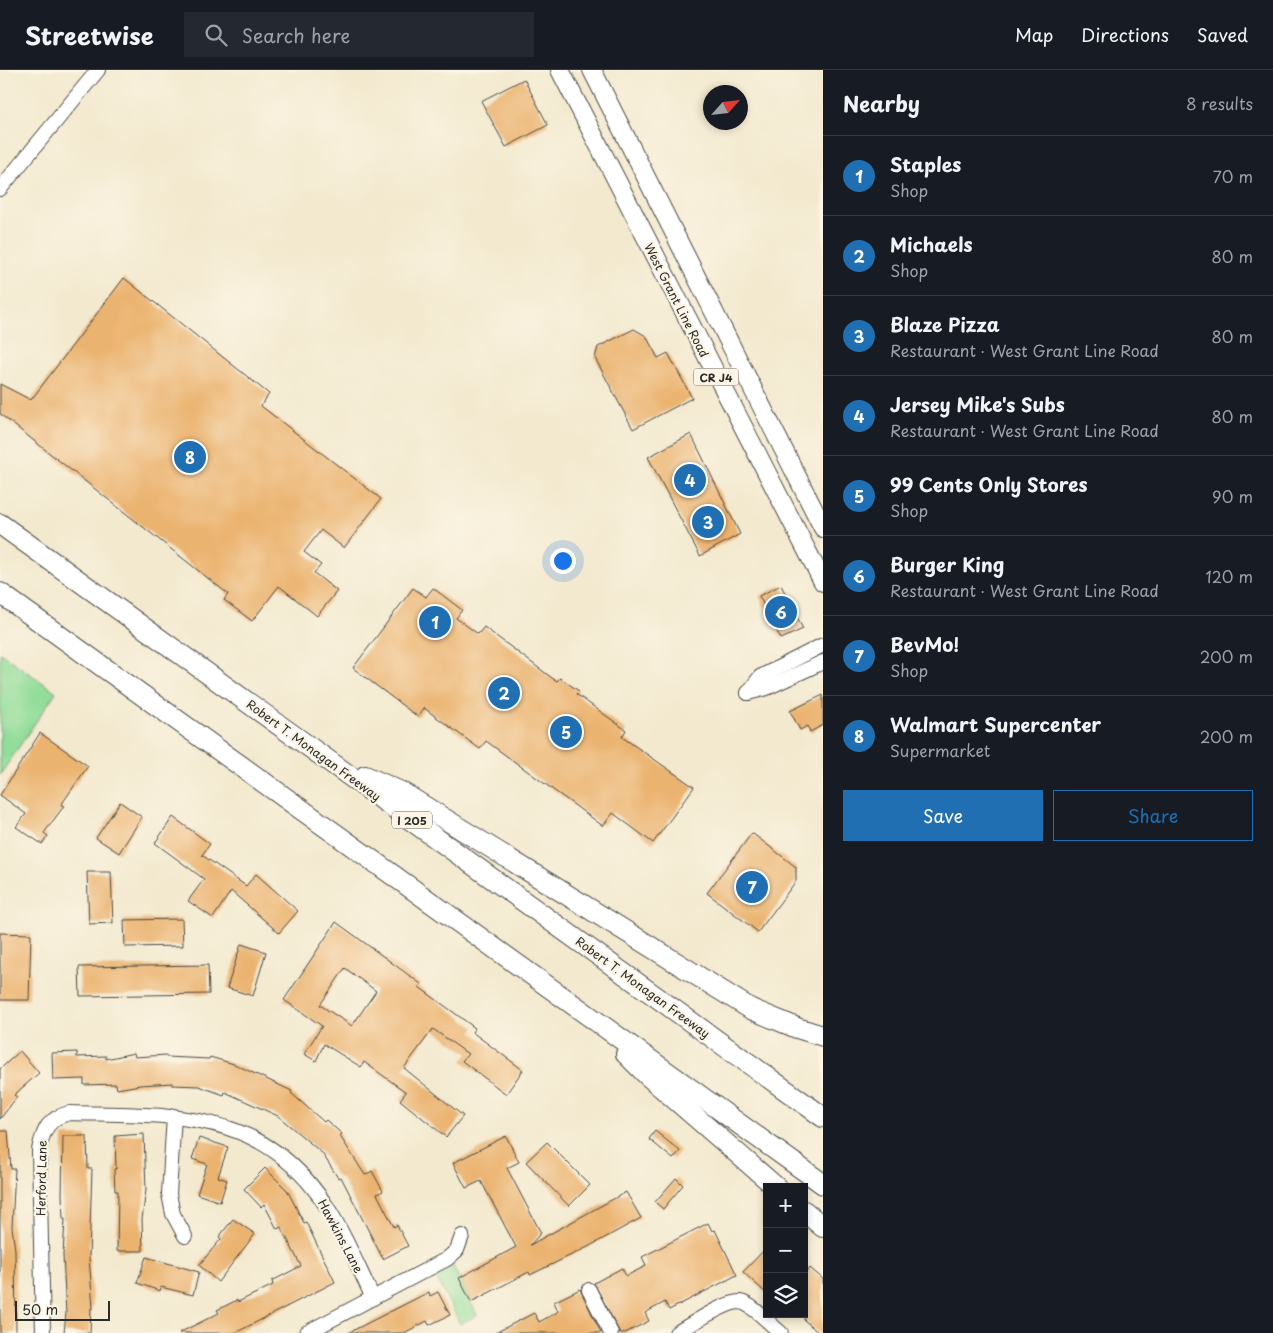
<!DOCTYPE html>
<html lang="en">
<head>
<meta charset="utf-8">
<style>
	body { margin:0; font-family:"Playpen Sans",sans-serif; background:#242831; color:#f1f3f6 }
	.controls { position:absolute; right:15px; bottom:15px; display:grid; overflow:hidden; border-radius:0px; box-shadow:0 2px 8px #0003 }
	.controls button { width:45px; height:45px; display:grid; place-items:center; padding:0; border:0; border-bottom:1px solid #363941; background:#171b24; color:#f1f3f6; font:25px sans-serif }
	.compass { position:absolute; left:703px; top:15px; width:45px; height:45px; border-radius:50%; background:#171b24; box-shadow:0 2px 8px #0003; rotate:63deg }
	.scale { position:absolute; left:15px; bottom:12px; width:95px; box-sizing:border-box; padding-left:5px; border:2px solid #2b2b2b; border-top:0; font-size:14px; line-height:18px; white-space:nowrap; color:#2b2b2b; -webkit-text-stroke:4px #fcf5e5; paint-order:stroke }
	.you { position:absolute; left:562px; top:490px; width:18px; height:18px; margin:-12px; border:4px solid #fff; border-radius:50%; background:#1a73e8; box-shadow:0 0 0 8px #1a73e833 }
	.badge { display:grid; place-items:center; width:32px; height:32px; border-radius:50%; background:#1f6fb2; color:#fff; font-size:16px; font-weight:700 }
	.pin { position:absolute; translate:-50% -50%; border:2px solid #fff; box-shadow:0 1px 5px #0006 }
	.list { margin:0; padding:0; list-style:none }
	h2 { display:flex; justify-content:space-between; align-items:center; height:65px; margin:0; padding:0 20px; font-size:21px }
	h2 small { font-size:16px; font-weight:400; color:#9ea1a6 }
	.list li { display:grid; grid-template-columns:32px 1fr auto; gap:15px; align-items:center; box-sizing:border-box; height:80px; padding:0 20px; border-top:1px solid #363941 }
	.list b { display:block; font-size:19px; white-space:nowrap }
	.list p { margin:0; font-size:16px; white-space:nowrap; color:#9ea1a6 }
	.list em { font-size:16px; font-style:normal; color:#9ea1a6 }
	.actions { display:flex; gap:10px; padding:15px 20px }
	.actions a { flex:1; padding:11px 0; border:1px solid #1f6fb2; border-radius:0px; text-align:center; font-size:18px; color:#1f6fb2 }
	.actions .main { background:#1f6fb2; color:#fff }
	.icon { flex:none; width:28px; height:28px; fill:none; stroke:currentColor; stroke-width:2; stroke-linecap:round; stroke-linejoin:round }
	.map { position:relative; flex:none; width:823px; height:1263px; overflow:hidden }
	header { display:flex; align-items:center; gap:30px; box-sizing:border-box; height:70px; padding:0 25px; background:#171b24; border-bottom:1px solid #363941 }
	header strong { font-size:24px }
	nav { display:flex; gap:28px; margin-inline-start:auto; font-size:18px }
	.search { width:350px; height:45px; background:#242831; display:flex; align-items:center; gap:12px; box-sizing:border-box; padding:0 18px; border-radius:0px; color:#9ea1a6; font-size:19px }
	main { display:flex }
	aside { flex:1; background:#171b24 }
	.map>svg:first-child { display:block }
	.green { fill:#92dd9a; stroke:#5e8462 }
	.building { fill:#ebb370; fill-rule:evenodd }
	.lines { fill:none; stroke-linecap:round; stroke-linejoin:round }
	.minor-casing { stroke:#494844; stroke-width:16 }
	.major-casing { stroke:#494844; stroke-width:20 }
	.highway-casing { stroke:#494844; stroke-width:22 }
	.minor { stroke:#fff; stroke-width:14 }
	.major { stroke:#fff; stroke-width:18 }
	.highway { stroke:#fff; stroke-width:20 }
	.labels { text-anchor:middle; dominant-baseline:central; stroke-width:4.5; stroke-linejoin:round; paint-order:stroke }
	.shield { fill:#fcf5e5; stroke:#6a6863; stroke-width:1 }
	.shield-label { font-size:11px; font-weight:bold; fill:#2b2b2b }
	.street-label { font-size:12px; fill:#2b2b2b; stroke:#fcf5e5 }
</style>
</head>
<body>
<header>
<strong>Streetwise</strong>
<div class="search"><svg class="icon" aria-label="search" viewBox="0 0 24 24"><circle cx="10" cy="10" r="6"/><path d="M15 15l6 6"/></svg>Search here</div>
<nav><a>Map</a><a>Directions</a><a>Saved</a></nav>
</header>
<main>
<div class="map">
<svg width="823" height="1263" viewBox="0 0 823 1263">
	<rect width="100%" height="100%" fill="#fcf5e5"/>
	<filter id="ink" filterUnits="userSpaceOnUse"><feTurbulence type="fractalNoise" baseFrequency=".02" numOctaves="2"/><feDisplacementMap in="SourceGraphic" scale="10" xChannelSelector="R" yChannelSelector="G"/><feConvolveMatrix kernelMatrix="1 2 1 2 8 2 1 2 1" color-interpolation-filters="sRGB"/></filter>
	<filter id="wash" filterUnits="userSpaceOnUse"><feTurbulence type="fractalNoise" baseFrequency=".0096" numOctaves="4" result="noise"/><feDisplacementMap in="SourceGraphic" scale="20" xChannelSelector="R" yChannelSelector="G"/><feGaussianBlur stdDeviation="1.12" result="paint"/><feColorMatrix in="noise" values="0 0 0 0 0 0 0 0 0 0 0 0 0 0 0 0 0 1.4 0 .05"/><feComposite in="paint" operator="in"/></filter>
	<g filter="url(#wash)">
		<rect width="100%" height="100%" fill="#f3e9cf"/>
		<g class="green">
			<path d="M 0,583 L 56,622 L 0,705 Z"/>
			<path d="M 453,1196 L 477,1245 L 460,1254 L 435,1205 Z"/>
		</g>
		<g id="blocks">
			<g class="building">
				<path d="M 524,9 L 548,55 L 506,77 L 481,31 Z"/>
				<path d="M 124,208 L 269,324 L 261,336 L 381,429 L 344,478 L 321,460 L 304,482 L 321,495 L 314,503 L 337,521 L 317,546 L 279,516 L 252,551 L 224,530 L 228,524 L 0,344 L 0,314 L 31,330 Z"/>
				<path d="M 634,259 L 646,266 L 658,288 L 668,283 L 692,328 L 633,359 L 595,288 L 598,277 Z"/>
				<path d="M 691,364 L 740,464 L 700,486 L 648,387 Z"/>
				<path d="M 781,515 L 803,559 L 781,569 L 759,526 Z"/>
				<path d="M 413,518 L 426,527 L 433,518 L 462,540 L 456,548 L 478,564 L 484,557 L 552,608 L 557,611 L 560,608 L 579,621 L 576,624 L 626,660 L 622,667 L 694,717 L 653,773 L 613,743 L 603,756 L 486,671 L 480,679 L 424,638 L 418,647 L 353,598 Z"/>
				<path d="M 823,625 L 823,655 L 810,662 L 808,656 L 800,660 L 790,641 Z"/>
				<path d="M 40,663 L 88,696 L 61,735 L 64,736 L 44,763 L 48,766 L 42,774 L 16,757 L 26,744 L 0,725 Z"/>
				<path d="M 120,732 L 142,747 L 119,783 L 96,768 Z"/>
				<path d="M 173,747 L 210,774 L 202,785 L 246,816 L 256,804 L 298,841 L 279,863 L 231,821 L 213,848 L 188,831 L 204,809 L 155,773 Z"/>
				<path d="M 752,763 L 796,797 L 796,811 L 758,862 L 707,823 Z"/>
				<path d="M 87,802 L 111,802 L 113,853 L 89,854 Z"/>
				<path d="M 182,849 L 183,876 L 125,877 L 124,850 Z"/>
				<path d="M 336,852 L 421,914 L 419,917 L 475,958 L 472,962 L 523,1000 L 506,1024 L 462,991 L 468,984 L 433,959 L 404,998 L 463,1046 L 446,1067 L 400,1030 L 406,1022 L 364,992 L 361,997 L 324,974 L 316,991 L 304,984 L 322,956 L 284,930 ZM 345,898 L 376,921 L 352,956 L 320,935 Z"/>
				<path d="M 0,863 L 31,864 L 29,930 L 0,930 Z"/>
				<path d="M 241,874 L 266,882 L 253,926 L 227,918 Z"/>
				<path d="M 208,895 L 209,924 L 80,926 L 79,897 Z"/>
				<path d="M 20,981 L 39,1003 L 14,1025 L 17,1027 L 0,1049 L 0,999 Z"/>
				<path d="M 77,982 L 77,987 L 106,986 L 106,989 L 134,983 L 135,987 L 166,985 L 166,987 L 209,989 L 210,987 L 234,994 L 292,1021 L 291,1023 L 324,1052 L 326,1050 L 342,1064 L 340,1066 L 365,1105 L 372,1101 L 383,1121 L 377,1124 L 394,1157 L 397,1155 L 408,1176 L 383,1189 L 341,1107 L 338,1108 L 322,1083 L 278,1046 L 225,1022 L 224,1025 L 199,1016 L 172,1015 L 173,1013 L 140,1015 L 117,1019 L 116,1014 L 84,1015 L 84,1009 L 53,1010 L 52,983 Z"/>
				<path d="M 0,1061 L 8,1061 L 11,1099 L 15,1099 L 12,1157 L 15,1180 L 16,1263 L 0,1263 Z"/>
				<path d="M 655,1061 L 680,1081 L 673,1089 L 649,1069 Z"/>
				<path d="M 144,1064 L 146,1120 L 142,1149 L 143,1181 L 117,1181 L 118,1121 L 115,1121 L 114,1099 L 116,1099 L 115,1066 Z"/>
				<path d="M 63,1066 L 87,1066 L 88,1099 L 92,1099 L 89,1187 L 93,1238 L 91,1238 L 90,1263 L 64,1263 L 66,1243 L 63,1185 L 65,1149 L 63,1149 L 62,1125 Z"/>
				<path d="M 506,1066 L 519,1092 L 507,1098 L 541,1163 L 530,1175 L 626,1122 L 641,1148 L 588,1177 L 530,1205 L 529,1202 L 471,1232 L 459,1208 L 516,1177 L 481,1111 L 466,1118 L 453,1093 Z"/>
				<path d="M 199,1068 L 228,1077 L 218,1107 L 227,1110 L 220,1132 L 197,1124 L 207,1094 L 192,1089 Z"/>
				<path d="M 547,1072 L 590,1115 L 569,1136 L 526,1092 Z"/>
				<path d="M 265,1098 L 287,1120 L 304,1153 L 306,1152 L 335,1212 L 235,1263 L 179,1263 L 219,1243 L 217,1240 L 237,1230 L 238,1232 L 273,1215 L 272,1211 L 301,1196 L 281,1157 L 277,1159 L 264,1134 L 261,1137 L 244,1119 Z"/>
				<path d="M 676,1108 L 683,1115 L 663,1139 L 655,1132 Z"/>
				<path d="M 233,1149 L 255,1164 L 218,1212 L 199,1195 L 221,1169 L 219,1167 Z"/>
				<path d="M 708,1153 L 712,1161 L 715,1160 L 737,1205 L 669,1240 L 665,1232 L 645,1243 L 649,1251 L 625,1263 L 620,1263 L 594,1213 L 622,1198 L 626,1206 L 644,1197 L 646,1195 L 642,1187 Z"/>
				<path d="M 767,1177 L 767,1224 L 743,1202 Z"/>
				<path d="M 146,1187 L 199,1202 L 193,1225 L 161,1217 L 160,1221 L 137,1213 Z"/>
				<path d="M 810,1198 L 823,1209 L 823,1263 L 819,1263 L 804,1250 L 804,1205 Z"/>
				<path d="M 580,1219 L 601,1263 L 495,1263 L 534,1243 L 539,1252 L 556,1243 L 558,1241 L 554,1232 Z"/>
				<path d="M 429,1222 L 430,1226 L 438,1222 L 450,1245 L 429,1255 L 427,1251 L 404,1263 L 348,1263 Z"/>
			</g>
		</g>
	</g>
	<g filter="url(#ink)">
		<use href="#blocks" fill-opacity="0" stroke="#494844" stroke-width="1"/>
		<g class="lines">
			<defs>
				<g id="minor">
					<path d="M 0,119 L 98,0"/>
					<path d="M 748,623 L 760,607 L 823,575"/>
					<path d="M 748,623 L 767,618 L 823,592"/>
					<path d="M 174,1046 L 169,1124 L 173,1144 L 185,1166"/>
					<path d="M 589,1220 L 611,1263"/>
					<path d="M 43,1263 L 39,1080 C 43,1060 49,1047 70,1043 C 177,1046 264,1038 329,1140 C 346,1167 359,1199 373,1228"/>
					<path d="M 306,1263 L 447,1189 L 457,1180 L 462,1166"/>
					<path d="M 676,1263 C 691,1255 724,1232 740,1232 C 751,1233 772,1256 781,1263"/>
				</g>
				<g id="major">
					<path d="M 560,0 L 823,512"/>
					<path d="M 592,0 L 823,458"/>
				</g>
				<g id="highway">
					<path d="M 0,454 L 823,1047"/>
					<path d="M 0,523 L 823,1114"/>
					<path d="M 365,706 L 403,723 L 751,939 L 797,958 L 823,966"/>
					<path d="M 626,984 L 647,1005 L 776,1117"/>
					<path d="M 804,1141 L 823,1157"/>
				</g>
			</defs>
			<use href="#minor" class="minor-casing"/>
			<use href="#major" class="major-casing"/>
			<use href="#highway" class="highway-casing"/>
			<use href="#minor" class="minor"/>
			<use href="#major" class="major"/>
			<use href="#highway" class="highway"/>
		</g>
	</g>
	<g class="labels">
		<g class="shield">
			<rect x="693.5" y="298.5" width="45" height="17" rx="4"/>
			<rect x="392" y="741.5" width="40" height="17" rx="4"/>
		</g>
		<g class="shield-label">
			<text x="716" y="307">CR J4</text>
			<text x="412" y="750">I 205</text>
		</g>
		<g class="street-label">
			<text transform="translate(677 230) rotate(63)">West Grant Line Road</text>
			<text transform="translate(314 680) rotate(36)">Robert T. Monagan Freeway</text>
			<text transform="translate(643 917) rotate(36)">Robert T. Monagan Freeway</text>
			<text transform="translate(41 1108) rotate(-89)">Herford Lane</text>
			<text transform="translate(341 1166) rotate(62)">Hawkins Lane</text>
		</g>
	</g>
</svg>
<div class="controls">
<button>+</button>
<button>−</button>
<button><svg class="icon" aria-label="layers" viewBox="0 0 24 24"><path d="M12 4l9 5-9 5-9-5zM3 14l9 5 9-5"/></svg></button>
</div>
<svg class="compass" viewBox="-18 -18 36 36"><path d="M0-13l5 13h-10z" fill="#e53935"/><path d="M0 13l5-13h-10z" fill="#9ea1a6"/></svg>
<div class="scale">50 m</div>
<div class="you"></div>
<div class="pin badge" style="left:435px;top:552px">1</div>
<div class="pin badge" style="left:504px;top:623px">2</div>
<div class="pin badge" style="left:708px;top:452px">3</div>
<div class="pin badge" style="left:690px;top:410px">4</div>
<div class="pin badge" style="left:566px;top:662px">5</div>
<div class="pin badge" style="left:781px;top:542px">6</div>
<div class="pin badge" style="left:752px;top:817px">7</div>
<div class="pin badge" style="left:190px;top:387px">8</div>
</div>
<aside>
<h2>Nearby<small>8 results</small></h2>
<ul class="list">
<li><span class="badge">1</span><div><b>Staples</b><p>Shop</p></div><em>70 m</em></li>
<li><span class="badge">2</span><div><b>Michaels</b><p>Shop</p></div><em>80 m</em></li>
<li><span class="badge">3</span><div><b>Blaze Pizza</b><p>Restaurant · West Grant Line Road</p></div><em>80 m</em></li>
<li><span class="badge">4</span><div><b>Jersey Mike's Subs</b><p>Restaurant · West Grant Line Road</p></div><em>80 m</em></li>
<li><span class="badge">5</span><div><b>99 Cents Only Stores</b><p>Shop</p></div><em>90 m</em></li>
<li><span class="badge">6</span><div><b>Burger King</b><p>Restaurant · West Grant Line Road</p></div><em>120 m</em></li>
<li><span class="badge">7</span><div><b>BevMo!</b><p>Shop</p></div><em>200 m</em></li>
<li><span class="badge">8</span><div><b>Walmart Supercenter</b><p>Supermarket</p></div><em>200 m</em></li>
</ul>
<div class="actions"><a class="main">Save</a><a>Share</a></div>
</aside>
</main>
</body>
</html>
